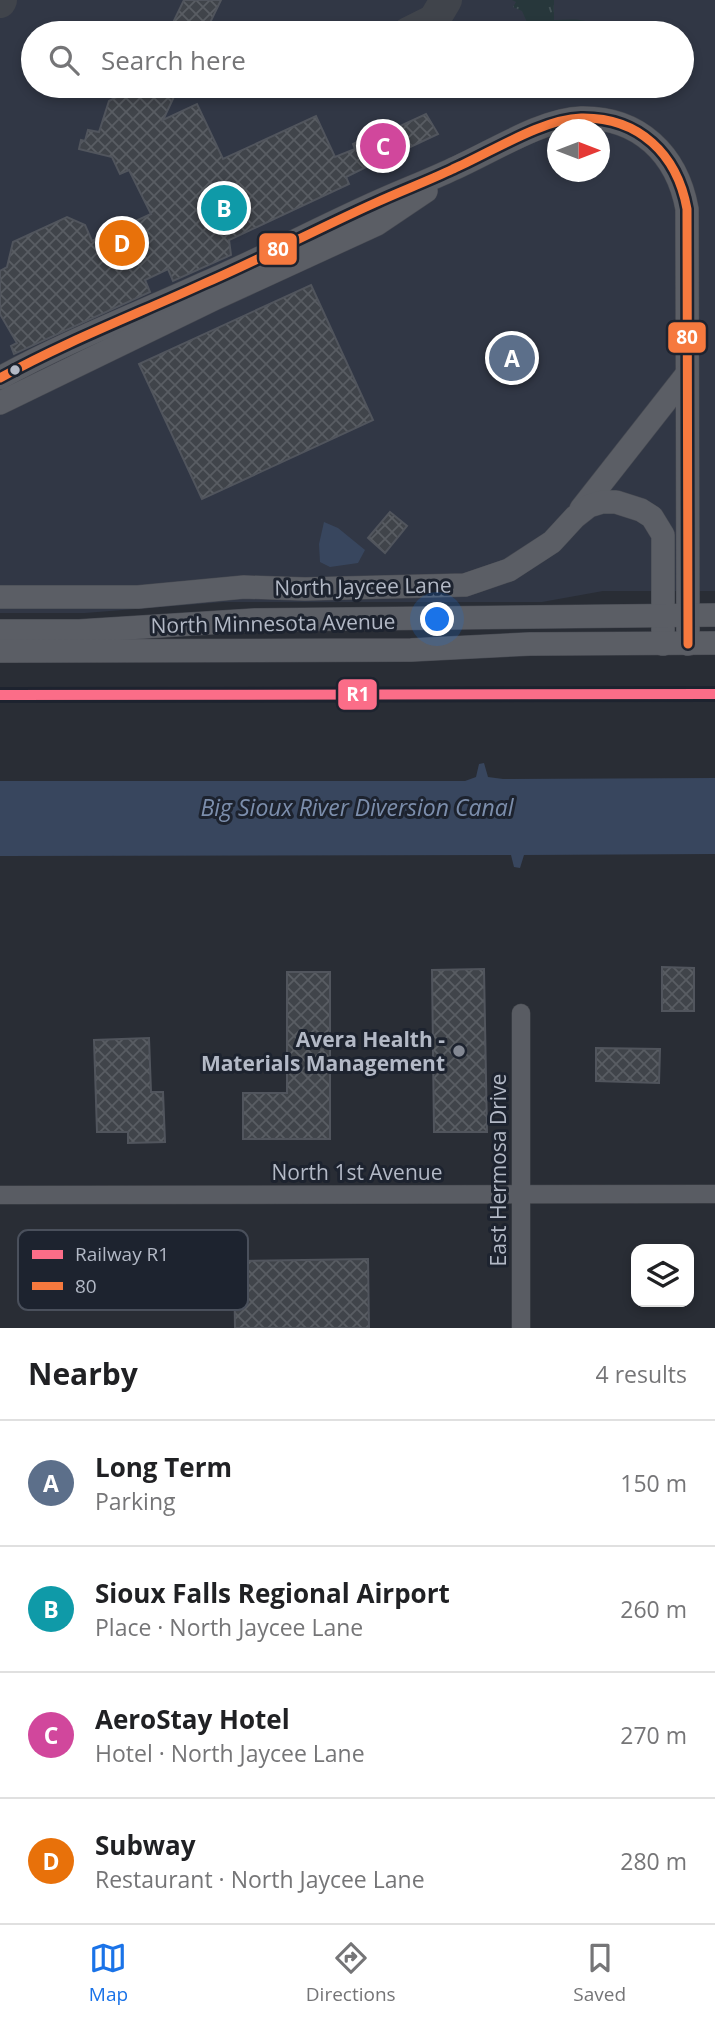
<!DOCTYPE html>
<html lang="en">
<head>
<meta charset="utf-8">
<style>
	body { margin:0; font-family:"Open Sans",sans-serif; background:#f2f2f2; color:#202124 }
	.controls { position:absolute; right:21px; bottom:21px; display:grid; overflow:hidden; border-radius:14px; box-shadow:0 4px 10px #0003 }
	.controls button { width:63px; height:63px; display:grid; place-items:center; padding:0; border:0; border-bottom:2px solid #e0e0e0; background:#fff; color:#202124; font:35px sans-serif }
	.compass { position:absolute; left:547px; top:119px; width:63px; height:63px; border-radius:50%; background:#fff; box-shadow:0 4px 10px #0003; rotate:90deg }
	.you { position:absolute; left:438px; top:620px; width:24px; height:24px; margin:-18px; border:5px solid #fff; border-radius:50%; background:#1a73e8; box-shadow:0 0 0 10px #1a73e833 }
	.badge { display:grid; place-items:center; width:46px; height:46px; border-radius:50%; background:#1a73e8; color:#fff; font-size:23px; font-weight:700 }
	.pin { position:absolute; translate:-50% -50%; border:4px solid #fff; box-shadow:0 2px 7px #0006 }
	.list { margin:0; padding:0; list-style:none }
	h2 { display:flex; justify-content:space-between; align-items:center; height:91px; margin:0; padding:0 28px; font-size:30px }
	h2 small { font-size:23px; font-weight:400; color:#757577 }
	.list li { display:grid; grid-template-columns:46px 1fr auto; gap:21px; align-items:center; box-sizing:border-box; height:126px; padding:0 28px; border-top:2px solid #e0e0e0 }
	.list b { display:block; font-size:26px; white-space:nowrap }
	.list p { margin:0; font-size:23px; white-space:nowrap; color:#757577 }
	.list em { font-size:23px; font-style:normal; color:#757577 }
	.icon { flex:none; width:38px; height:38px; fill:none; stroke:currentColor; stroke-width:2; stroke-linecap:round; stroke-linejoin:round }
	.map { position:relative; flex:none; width:715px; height:1328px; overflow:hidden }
	.search { position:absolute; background:#fff; box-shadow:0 4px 10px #0003; left:21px; right:21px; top:21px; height:77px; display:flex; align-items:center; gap:18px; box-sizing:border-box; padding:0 24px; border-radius:38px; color:#757577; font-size:26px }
	.sheet { height:595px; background:#fff }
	nav { display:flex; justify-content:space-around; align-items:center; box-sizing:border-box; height:98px; border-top:2px solid #e0e0e0; background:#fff; font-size:19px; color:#757577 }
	nav a { display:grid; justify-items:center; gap:4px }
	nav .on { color:#1a73e8 }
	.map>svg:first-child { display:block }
	.airport { fill:#313745; fill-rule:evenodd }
	.grass { fill:url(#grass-tufts) }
	.water { fill:#38465e }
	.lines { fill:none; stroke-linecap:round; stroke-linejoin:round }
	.taxiway { stroke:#40444b; stroke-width:32 }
	.building { fill:url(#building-cross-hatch); stroke:#51555d; stroke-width:2 }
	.minor-casing { stroke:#45484e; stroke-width:19 }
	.major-casing { stroke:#474a52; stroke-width:24 }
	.minor { stroke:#595c63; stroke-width:18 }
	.major { stroke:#5b5e65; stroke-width:23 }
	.bus-1-casing { stroke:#1d232f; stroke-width:14 }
	.bus-1 { stroke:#f6793e; stroke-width:9 }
	.rail-1-casing { stroke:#1d232f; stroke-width:16 }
	.rail-1 { stroke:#fb6d88; stroke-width:10 }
	.bus-dot { fill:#b3b9c6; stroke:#1d232f; stroke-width:2.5 }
	.poi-dot { fill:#838893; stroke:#1d232f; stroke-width:2.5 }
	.labels { text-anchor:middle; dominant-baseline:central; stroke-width:6; stroke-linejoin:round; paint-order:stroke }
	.street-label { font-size:21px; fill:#b3b9c6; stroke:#1d232f }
	.poi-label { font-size:21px; font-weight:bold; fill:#b3b9c6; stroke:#1d232f; text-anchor:end }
	.water-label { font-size:23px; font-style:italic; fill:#7c8eac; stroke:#1d232f }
	.key { fill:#1d232f; stroke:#4a505c; stroke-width:2 }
	.key-label { font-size:19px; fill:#b3b9c6 }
	.line-badge { stroke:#1d232f; stroke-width:2.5 }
	.badge-label { font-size:19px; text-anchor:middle; font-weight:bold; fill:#fff }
</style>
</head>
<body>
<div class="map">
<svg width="715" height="1328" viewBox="0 0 715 1328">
	<defs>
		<pattern id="grass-tufts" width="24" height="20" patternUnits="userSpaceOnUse" patternTransform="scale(1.75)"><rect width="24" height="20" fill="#27373b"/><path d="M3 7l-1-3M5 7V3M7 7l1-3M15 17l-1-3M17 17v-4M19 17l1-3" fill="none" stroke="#445256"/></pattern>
		<pattern id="building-cross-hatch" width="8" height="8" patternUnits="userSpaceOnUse" patternTransform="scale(1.75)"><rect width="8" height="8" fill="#40444a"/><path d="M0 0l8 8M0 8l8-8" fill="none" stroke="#595d63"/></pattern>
	</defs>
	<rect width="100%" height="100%" fill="#292d35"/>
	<path class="airport" d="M 0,0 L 715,0 L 715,591 L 603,591 L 542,602 L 224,602 L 85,613 L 0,613 ZM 33,33 L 682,33 L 682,86 L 33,86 ZM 558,130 L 600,130 L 600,172 L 558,172 Z"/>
	<path class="grass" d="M 512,0 L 554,0 L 554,20 C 571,20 592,16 601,33 L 535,33 L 533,28 L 530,29 L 522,11 L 513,7 L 516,2 Z"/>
	<g class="water">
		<path d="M 324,522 L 338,528 L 365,550 L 358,563 L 330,567 L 320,562 L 319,544 Z"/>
		<path d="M 484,763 L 488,777 L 503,779 L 715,778 L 715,854 L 524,855 L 520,868 L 514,867 L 511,855 L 0,856 L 0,781 L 465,781 L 476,777 L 479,764 Z"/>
	</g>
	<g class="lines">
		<g class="taxiway">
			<path d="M 0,2 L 1,0"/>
			<path d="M 408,33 L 434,20 L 446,0"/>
		</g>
	</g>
	<g class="building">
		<path d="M 184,0 L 221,0 L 205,33 L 168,33 Z"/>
		<path d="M 142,86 L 179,86 L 163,120 L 197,104 L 223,159 L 316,116 L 335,157 L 355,149 L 353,144 L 394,124 L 396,128 L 426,114 L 438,134 L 378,162 L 380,165 L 372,169 L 370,165 L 346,177 L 349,184 L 229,240 L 231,255 L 173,281 L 168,269 L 145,280 L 150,292 L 14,354 L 11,346 L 17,343 L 0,314 L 0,271 L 7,267 L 13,242 L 67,217 L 85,225 L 92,241 L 151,214 L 129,170 L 120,174 L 112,157 L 79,149 L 81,140 L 85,141 L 88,130 L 99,132 L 109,101 L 124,93 L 137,96 Z"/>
		<path d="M 311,285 L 373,420 L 202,499 L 139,364 Z"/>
		<path d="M 390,512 L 407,526 L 385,553 L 368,538 Z"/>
		<path d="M 662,967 L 694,968 L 694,1011 L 662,1011 Z"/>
		<path d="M 484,969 L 487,1132 L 434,1132 L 432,970 Z"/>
		<path d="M 287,972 L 330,972 L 330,1139 L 243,1139 L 243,1093 L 287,1093 Z"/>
		<path d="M 149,1038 L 151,1092 L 163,1092 L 165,1142 L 128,1143 L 128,1132 L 97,1132 L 94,1040 Z"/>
		<path d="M 596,1048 L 660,1049 L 659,1083 L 596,1081 Z"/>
		<path d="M 368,1259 L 369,1328 L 235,1328 L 234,1261 Z"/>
	</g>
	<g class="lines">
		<defs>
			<g id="minor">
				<path d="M 0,1195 L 715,1194"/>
				<path d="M 521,1328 L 521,1013"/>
			</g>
			<g id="major">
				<path d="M 0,378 C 65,342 135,315 203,284 C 261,259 317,229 375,203 C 401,191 428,181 453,169 C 490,153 542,119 581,118 C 639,117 677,154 687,209 L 688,644"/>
				<path d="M 0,403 L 214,299 L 377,224 L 426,191"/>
				<path d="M 581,509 L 687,374"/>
				<path d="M 0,597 L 138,597 L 244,587 L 305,589 L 465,585 L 509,570 L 552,542 L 575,517 L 589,506 L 602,502 L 616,502 L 641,510 L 652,517 L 663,535 L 663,644"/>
				<path d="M 0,631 L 79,631 L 255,620 L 715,615"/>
				<path d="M 0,651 L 411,650 L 530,644 L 715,643"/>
			</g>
		</defs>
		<use href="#minor" class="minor-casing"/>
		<use href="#major" class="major-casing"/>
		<use href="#minor" class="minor"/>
		<use href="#major" class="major"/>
		<defs>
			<path id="bus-1" d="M 0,378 C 65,342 135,315 203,284 C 261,259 317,229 375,203 C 401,191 428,181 453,169 C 490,153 542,119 581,118 C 639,117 677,154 687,209 L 688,644"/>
		</defs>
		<use href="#bus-1" class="bus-1-casing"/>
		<use href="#bus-1" class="bus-1"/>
		<defs>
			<path id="rail-1" d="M 0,695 L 715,694"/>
		</defs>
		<use href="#rail-1" class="rail-1-casing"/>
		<use href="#rail-1" class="rail-1"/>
	</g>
	<circle class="bus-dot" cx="15" cy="370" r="6"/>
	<circle class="poi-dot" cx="459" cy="1051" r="7"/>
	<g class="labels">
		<g class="street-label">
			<text transform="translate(363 586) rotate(-1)">North Jaycee Lane</text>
			<text transform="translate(273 623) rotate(-1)">North Minnesota Avenue</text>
			<text transform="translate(498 1170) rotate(-90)">East Hermosa Drive</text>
			<text x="357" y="1172">North 1st Avenue</text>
		</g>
		<g class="poi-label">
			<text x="445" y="1039">Avera Health -<tspan x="445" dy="24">Materials Management</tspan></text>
		</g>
		<g class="water-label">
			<text x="357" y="807">Big Sioux River Diversion Canal</text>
		</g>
	</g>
	<rect x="18" y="1230" width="230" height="80" rx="10" class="key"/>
	<rect x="32" y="1250" width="31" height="9" fill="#fb6d88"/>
	<rect x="32" y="1282" width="31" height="8" fill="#f6793e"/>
	<g class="key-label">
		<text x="75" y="1261">Railway R1</text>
		<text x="75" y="1293">80</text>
	</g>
	<g class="line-badge">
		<rect x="258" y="232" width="40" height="34" rx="7" fill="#f6793e"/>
		<rect x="667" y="321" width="40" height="33" rx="7" fill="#f6793e"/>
		<rect x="337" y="678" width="41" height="33" rx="7" fill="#fb6d88"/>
	</g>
	<g class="badge-label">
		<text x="278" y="256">80</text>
		<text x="687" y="344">80</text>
		<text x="358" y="701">R1</text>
	</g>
</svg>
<div class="controls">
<button><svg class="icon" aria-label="layers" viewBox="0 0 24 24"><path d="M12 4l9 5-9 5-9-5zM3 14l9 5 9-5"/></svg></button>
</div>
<svg class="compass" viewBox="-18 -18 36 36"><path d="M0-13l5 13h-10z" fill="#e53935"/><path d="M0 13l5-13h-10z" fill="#757577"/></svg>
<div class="you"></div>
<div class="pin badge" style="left:512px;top:358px;background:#5c6f8a">A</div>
<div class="pin badge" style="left:224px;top:208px;background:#0f9aa8">B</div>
<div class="pin badge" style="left:383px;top:146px;background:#d1479c">C</div>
<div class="pin badge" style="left:122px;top:243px;background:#e8710a">D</div>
<div class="search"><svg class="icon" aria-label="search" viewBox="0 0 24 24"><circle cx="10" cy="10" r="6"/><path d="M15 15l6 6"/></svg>Search here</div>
</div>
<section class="sheet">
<h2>Nearby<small>4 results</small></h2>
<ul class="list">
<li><span class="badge" style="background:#5c6f8a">A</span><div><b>Long Term</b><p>Parking</p></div><em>150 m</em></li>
<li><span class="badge" style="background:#0f9aa8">B</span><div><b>Sioux Falls Regional Airport</b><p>Place · North Jaycee Lane</p></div><em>260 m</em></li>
<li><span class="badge" style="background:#d1479c">C</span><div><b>AeroStay Hotel</b><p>Hotel · North Jaycee Lane</p></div><em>270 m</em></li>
<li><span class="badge" style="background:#e8710a">D</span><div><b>Subway</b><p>Restaurant · North Jaycee Lane</p></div><em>280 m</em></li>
</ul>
</section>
<nav>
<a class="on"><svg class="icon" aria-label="map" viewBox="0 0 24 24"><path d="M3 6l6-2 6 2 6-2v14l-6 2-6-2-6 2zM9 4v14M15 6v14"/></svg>Map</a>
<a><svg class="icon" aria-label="directions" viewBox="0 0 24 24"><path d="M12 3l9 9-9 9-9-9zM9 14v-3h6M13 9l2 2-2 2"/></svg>Directions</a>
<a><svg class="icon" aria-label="saved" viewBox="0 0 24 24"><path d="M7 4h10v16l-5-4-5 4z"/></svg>Saved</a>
</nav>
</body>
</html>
